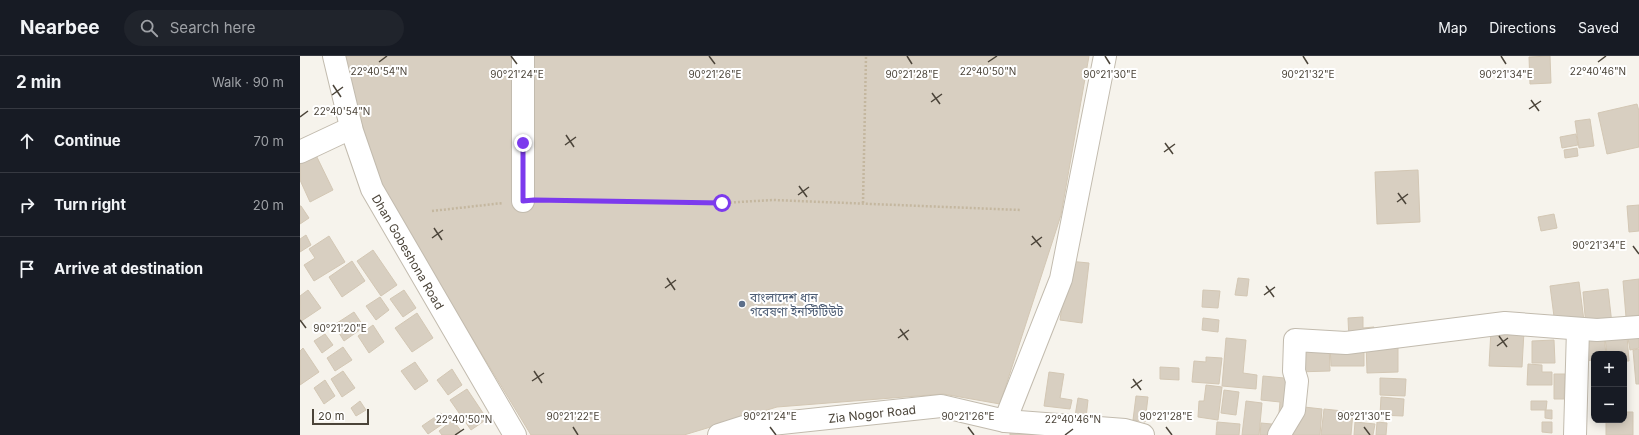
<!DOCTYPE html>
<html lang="en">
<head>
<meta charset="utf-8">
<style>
	body { margin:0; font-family:Inter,"Noto Sans Bengali",sans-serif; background:#20242c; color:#f1f3f6 }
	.controls { position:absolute; right:12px; bottom:12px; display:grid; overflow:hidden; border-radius:8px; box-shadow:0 2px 10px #0003 }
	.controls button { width:36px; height:36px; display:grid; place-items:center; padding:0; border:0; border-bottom:1px solid #363941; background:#171b24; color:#f1f3f6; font:20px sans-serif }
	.scale { position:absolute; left:12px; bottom:10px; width:57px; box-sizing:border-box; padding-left:4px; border:2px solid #4b4439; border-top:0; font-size:11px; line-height:14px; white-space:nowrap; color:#4b4439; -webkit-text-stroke:3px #fff; paint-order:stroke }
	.stop { position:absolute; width:12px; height:12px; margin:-9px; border:3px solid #7c3aed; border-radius:50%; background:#fff }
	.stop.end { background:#7c3aed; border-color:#fff; box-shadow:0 1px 4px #0008 }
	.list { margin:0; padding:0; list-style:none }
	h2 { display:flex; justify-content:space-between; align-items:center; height:52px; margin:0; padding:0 16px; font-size:17px }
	h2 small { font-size:13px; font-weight:400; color:#9ea1a6 }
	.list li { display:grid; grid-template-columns:26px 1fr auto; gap:12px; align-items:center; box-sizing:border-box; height:64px; padding:0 16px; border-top:1px solid #363941 }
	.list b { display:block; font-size:15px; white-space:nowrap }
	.list em { font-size:13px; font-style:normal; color:#9ea1a6 }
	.icon { flex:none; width:22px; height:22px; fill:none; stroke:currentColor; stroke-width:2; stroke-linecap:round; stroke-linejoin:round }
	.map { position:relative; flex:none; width:1339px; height:379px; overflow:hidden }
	header { display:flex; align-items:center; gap:24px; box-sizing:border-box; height:56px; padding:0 20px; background:#171b24; border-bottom:1px solid #363941 }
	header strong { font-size:19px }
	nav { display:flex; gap:22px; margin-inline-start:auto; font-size:14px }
	.search { width:280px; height:36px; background:#20242c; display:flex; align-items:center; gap:10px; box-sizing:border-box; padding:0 14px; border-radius:22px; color:#9ea1a6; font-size:15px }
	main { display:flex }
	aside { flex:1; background:#171b24 }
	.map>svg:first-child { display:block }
	.building { fill:#d8cfc1; stroke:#d3c7b4 }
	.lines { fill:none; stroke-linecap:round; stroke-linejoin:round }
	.minor-casing { stroke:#c2bbae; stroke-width:24 }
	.path { stroke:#c4b79f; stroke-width:2.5; stroke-dasharray:2 2; stroke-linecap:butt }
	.minor { stroke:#fff; stroke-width:22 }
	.route { stroke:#7c3aed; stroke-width:5 }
	.ticks { fill:none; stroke:#4b4439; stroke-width:1.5 }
	.service-dot { fill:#5c6f8a; stroke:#fff; stroke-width:1.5 }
	.labels { text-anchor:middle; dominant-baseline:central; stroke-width:4; stroke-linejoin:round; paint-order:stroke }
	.street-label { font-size:12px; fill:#4b4439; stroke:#fff }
	.service-label { font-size:12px; fill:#4e5e75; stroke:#fff; text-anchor:start }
	.ticks-label { font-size:10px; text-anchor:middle; fill:#4b4439; stroke:#fff; stroke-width:4; stroke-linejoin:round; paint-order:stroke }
</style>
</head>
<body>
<header>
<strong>Nearbee</strong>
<div class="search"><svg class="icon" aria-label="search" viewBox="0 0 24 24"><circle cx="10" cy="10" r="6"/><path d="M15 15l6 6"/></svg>Search here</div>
<nav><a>Map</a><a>Directions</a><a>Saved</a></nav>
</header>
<main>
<aside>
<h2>2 min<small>Walk · 90 m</small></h2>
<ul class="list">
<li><svg class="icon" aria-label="ahead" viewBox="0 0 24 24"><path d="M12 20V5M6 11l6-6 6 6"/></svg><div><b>Continue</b></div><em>70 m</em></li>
<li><svg class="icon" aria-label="right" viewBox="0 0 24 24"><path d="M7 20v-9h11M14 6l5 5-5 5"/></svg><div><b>Turn right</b></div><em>20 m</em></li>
<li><svg class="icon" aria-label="arrive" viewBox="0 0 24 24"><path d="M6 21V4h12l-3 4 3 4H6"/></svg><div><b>Arrive at destination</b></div></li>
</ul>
</aside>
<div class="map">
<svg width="1339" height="379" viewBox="0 0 1339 379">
	<rect width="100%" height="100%" fill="#f6f3ec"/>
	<g class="building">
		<path d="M 43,0 L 789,0 L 761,159 L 700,348 L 643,338 L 477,351 L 384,379 L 231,379 L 79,129 Z"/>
		<path d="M 1250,0 L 1251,27 L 1230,28 L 1229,1 Z"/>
		<path d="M 1337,48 L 1339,55 L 1339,91 L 1307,98 L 1298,57 Z"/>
		<path d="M 1290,63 L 1294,90 L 1279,92 L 1275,65 Z"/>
		<path d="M 1276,78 L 1278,89 L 1262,92 L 1260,81 Z"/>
		<path d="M 1277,92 L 1278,100 L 1265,102 L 1264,94 Z"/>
		<path d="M 13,93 L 33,134 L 10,146 L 0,124 L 0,100 Z"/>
		<path d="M 1118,114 L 1120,166 L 1077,168 L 1075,116 Z"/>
		<path d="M 1339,149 L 1339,175 L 1329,176 L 1327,150 Z"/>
		<path d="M 0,150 L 1,150 L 9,162 L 0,168 Z"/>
		<path d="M 1254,158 L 1257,172 L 1241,175 L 1238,161 Z"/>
		<path d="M 6,179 L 11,189 L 0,196 L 0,183 Z"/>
		<path d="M 29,180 L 45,206 L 14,225 L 4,209 L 15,202 L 9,193 Z"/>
		<path d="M 73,194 L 97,229 L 81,240 L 57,205 Z"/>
		<path d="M 52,205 L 65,225 L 42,241 L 29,221 Z"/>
		<path d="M 768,205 L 789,207 L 782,267 L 760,264 Z"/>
		<path d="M 938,222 L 949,223 L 947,240 L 935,239 Z"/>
		<path d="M 1339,223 L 1339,259 L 1326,261 L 1323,225 Z"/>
		<path d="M 1279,226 L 1284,265 L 1255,268 L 1250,230 Z"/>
		<path d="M 1308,233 L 1312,268 L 1286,271 L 1283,236 Z"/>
		<path d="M 8,234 L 21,252 L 0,266 L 0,240 Z"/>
		<path d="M 104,234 L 116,252 L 103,261 L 90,243 Z"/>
		<path d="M 903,234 L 920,235 L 918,252 L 902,251 Z"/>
		<path d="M 80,241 L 89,254 L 76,264 L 66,250 Z"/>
		<path d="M 54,256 L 64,271 L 44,285 L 34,269 Z"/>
		<path d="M 117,257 L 133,282 L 112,296 L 95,272 Z"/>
		<path d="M 1063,261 L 1063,272 L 1074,271 L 1074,282 L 1049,284 L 1048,262 Z"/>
		<path d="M 903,262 L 919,264 L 918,276 L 902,274 Z"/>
		<path d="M 73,269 L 84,286 L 69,297 L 58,280 Z"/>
		<path d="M 1191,274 L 1224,275 L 1222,311 L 1189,310 Z"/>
		<path d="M 25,278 L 33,289 L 22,297 L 14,285 Z"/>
		<path d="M 1327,280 L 1329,305 L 1324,305 L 1324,298 L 1307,298 L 1305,282 Z"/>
		<path d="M 1304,281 L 1306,298 L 1294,298 L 1294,304 L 1283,305 L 1281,284 Z"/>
		<path d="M 1339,281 L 1339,292 L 1330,294 L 1328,282 Z"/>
		<path d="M 926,282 L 946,284 L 943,317 L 957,319 L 956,333 L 922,330 Z"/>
		<path d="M 1254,284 L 1255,307 L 1232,307 L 1232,285 Z"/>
		<path d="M 1098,286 L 1098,316 L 1067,317 L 1066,287 Z"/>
		<path d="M 1029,288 L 1030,315 L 996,316 L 996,289 Z"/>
		<path d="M 1030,289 L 1064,289 L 1064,310 L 1031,310 Z"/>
		<path d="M 43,291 L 52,304 L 35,315 L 27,302 Z"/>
		<path d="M 3,292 L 19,316 L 0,329 L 0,295 Z"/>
		<path d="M 1339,293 L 1339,328 L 1336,328 L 1333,294 Z"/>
		<path d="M 906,301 L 922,302 L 919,328 L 892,326 L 894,305 L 906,306 Z"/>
		<path d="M 115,306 L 128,325 L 115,334 L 101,315 Z"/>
		<path d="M 1228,308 L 1242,309 L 1242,316 L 1252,316 L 1252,329 L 1227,329 Z"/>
		<path d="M 860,311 L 879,312 L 879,324 L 860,323 Z"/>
		<path d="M 152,313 L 162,329 L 148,339 L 137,324 Z"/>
		<path d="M 43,315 L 55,332 L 42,341 L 31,323 Z"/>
		<path d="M 749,316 L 764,318 L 760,342 L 772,344 L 770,353 L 744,350 Z"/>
		<path d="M 1254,318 L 1265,318 L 1264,343 L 1254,343 Z"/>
		<path d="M 963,320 L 995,323 L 978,367 L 980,346 L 961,344 Z"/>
		<path d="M 1080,322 L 1106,323 L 1105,340 L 1080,339 Z"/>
		<path d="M 25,324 L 35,340 L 24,348 L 14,332 Z"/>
		<path d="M 906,329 L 922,331 L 918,364 L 898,361 L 899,345 L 904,345 Z"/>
		<path d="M 167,333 L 187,363 L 171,374 L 150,344 Z"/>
		<path d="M 924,334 L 939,336 L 936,359 L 921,357 Z"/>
		<path d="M 836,340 L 848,341 L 845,366 L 833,364 Z"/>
		<path d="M 1081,341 L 1104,343 L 1103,360 L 1080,359 Z"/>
		<path d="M 778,342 L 788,344 L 786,362 L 775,360 Z"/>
		<path d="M 60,345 L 66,354 L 56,360 L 51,352 Z"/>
		<path d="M 946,345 L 962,347 L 959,379 L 942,379 Z"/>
		<path d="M 1231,345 L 1247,345 L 1246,354 L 1231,354 Z"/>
		<path d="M 995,350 L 1022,353 L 1020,379 L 993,379 Z"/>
		<path d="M 1024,353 L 1053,356 L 1051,379 L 1021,379 Z"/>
		<path d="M 1245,354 L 1252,354 L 1252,363 L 1245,362 Z"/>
		<path d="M 1324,356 L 1333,356 L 1333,379 L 1306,379 L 1306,364 L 1324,364 Z"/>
		<path d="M 141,357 L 147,365 L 128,378 L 122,370 Z"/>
		<path d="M 153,364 L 161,375 L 156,379 L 142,379 L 139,375 Z"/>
		<path d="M 917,366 L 940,368 L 939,379 L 916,379 Z"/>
		<path d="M 1055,366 L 1075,368 L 1073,379 L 1054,379 Z"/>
		<path d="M 1077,366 L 1087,367 L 1086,379 L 1076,379 Z"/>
		<path d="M 1242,366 L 1252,366 L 1252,377 L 1242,376 Z"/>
		<path d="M 961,367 L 982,369 L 981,379 L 960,379 Z"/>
		<rect x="710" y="375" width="27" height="4"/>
	</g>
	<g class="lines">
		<defs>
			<g id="minor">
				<path id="s1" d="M 34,0 L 52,75 L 72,133 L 215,379"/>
				<path d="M 223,0 L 223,145"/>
				<path d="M 0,96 L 51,72"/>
				<path d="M 705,365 L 761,223 L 805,0"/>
				<path id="s2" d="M 419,379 L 444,371 L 641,350 L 705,365 L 825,374 L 843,379"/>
				<path d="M 979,379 L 994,354 L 997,325 L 994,315 L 995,284 L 1046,287 L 1205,267 L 1297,274 L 1339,271"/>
				<path d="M 1275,379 L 1278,273"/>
			</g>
		</defs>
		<use href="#minor" class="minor-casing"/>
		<g class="path">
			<path d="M 242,144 L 422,147 L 473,144 L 721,154"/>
			<path d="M 563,147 L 566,0"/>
			<path d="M 132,155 L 203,147"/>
		</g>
		<use href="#minor" class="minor"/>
	</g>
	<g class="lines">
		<path class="route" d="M 223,87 L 223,145 L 234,144 L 422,147"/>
	</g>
	<path class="ticks" d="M 211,0 L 217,8M 409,0 L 415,8M 607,0 L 612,8M 805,0 L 810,8M 1003,0 L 1008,8M 1201,0 L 1206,8M 79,6 L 87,0M 688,6 L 697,0M 1298,6 L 1306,0M 33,29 L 41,41M 632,37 L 640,48M 32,39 L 43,31M 1231,44 L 1239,55M 631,46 L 642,38M 1229,53 L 1241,45M 0,61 L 8,55M 266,79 L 274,91M 865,87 L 873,98M 265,89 L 276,81M 864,96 L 875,88M 499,130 L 507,141M 1098,137 L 1106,148M 498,139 L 509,131M 1097,146 L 1108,138M 134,172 L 142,184M 732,180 L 741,191M 132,182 L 143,174M 731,189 L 742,181M 1333,190 L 1339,198M 367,222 L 375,234M 966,230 L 974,241M 365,232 L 376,224M 964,239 L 975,231M 0,264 L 6,272M 600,273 L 608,284M 1199,280 L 1207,291M 598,282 L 609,274M 1197,290 L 1208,282M 234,315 L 242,327M 833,323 L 841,334M 232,325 L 244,317M 831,332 L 842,324M 273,371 L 278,379M 470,371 L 476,379M 668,371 L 674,379M 866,371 L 872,379M 1064,371 L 1070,379M 155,379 L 164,373M 765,379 L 773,373"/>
	<circle class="service-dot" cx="442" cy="248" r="4"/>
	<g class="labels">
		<g class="street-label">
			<text stroke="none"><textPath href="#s1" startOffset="211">Dhan Gobeshona Road</textPath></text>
			<text stroke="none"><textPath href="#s2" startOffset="155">Zia Nogor Road</textPath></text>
		</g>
		<g class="service-label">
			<text x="450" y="241">বাংলাদেশ ধান<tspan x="450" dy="14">গবেষণা ইনস্টিটিউট</tspan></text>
		</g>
	</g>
	<g class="ticks-label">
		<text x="79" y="19">22°40'54"N</text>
		<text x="688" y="19">22°40'50"N</text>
		<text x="1298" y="19">22°40'46"N</text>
		<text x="217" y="22">90°21'24"E</text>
		<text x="415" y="22">90°21'26"E</text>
		<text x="810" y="22">90°21'30"E</text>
		<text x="1008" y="22">90°21'32"E</text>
		<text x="1206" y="22">90°21'34"E</text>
		<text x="612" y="22">90°21'28"E</text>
		<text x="42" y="59">22°40'54"N</text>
		<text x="1299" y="193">90°21'34"E</text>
		<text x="40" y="276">90°21'20"E</text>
		<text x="273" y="364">90°21'22"E</text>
		<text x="470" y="364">90°21'24"E</text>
		<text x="668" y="364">90°21'26"E</text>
		<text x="866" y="364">90°21'28"E</text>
		<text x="1064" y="364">90°21'30"E</text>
		<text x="164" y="367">22°40'50"N</text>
		<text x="773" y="367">22°40'46"N</text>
	</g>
</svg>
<div class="controls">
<button>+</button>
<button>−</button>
</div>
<div class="scale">20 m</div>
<div class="stop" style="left:422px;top:147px"></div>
<div class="stop end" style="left:223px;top:87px"></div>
</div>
</main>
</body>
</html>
